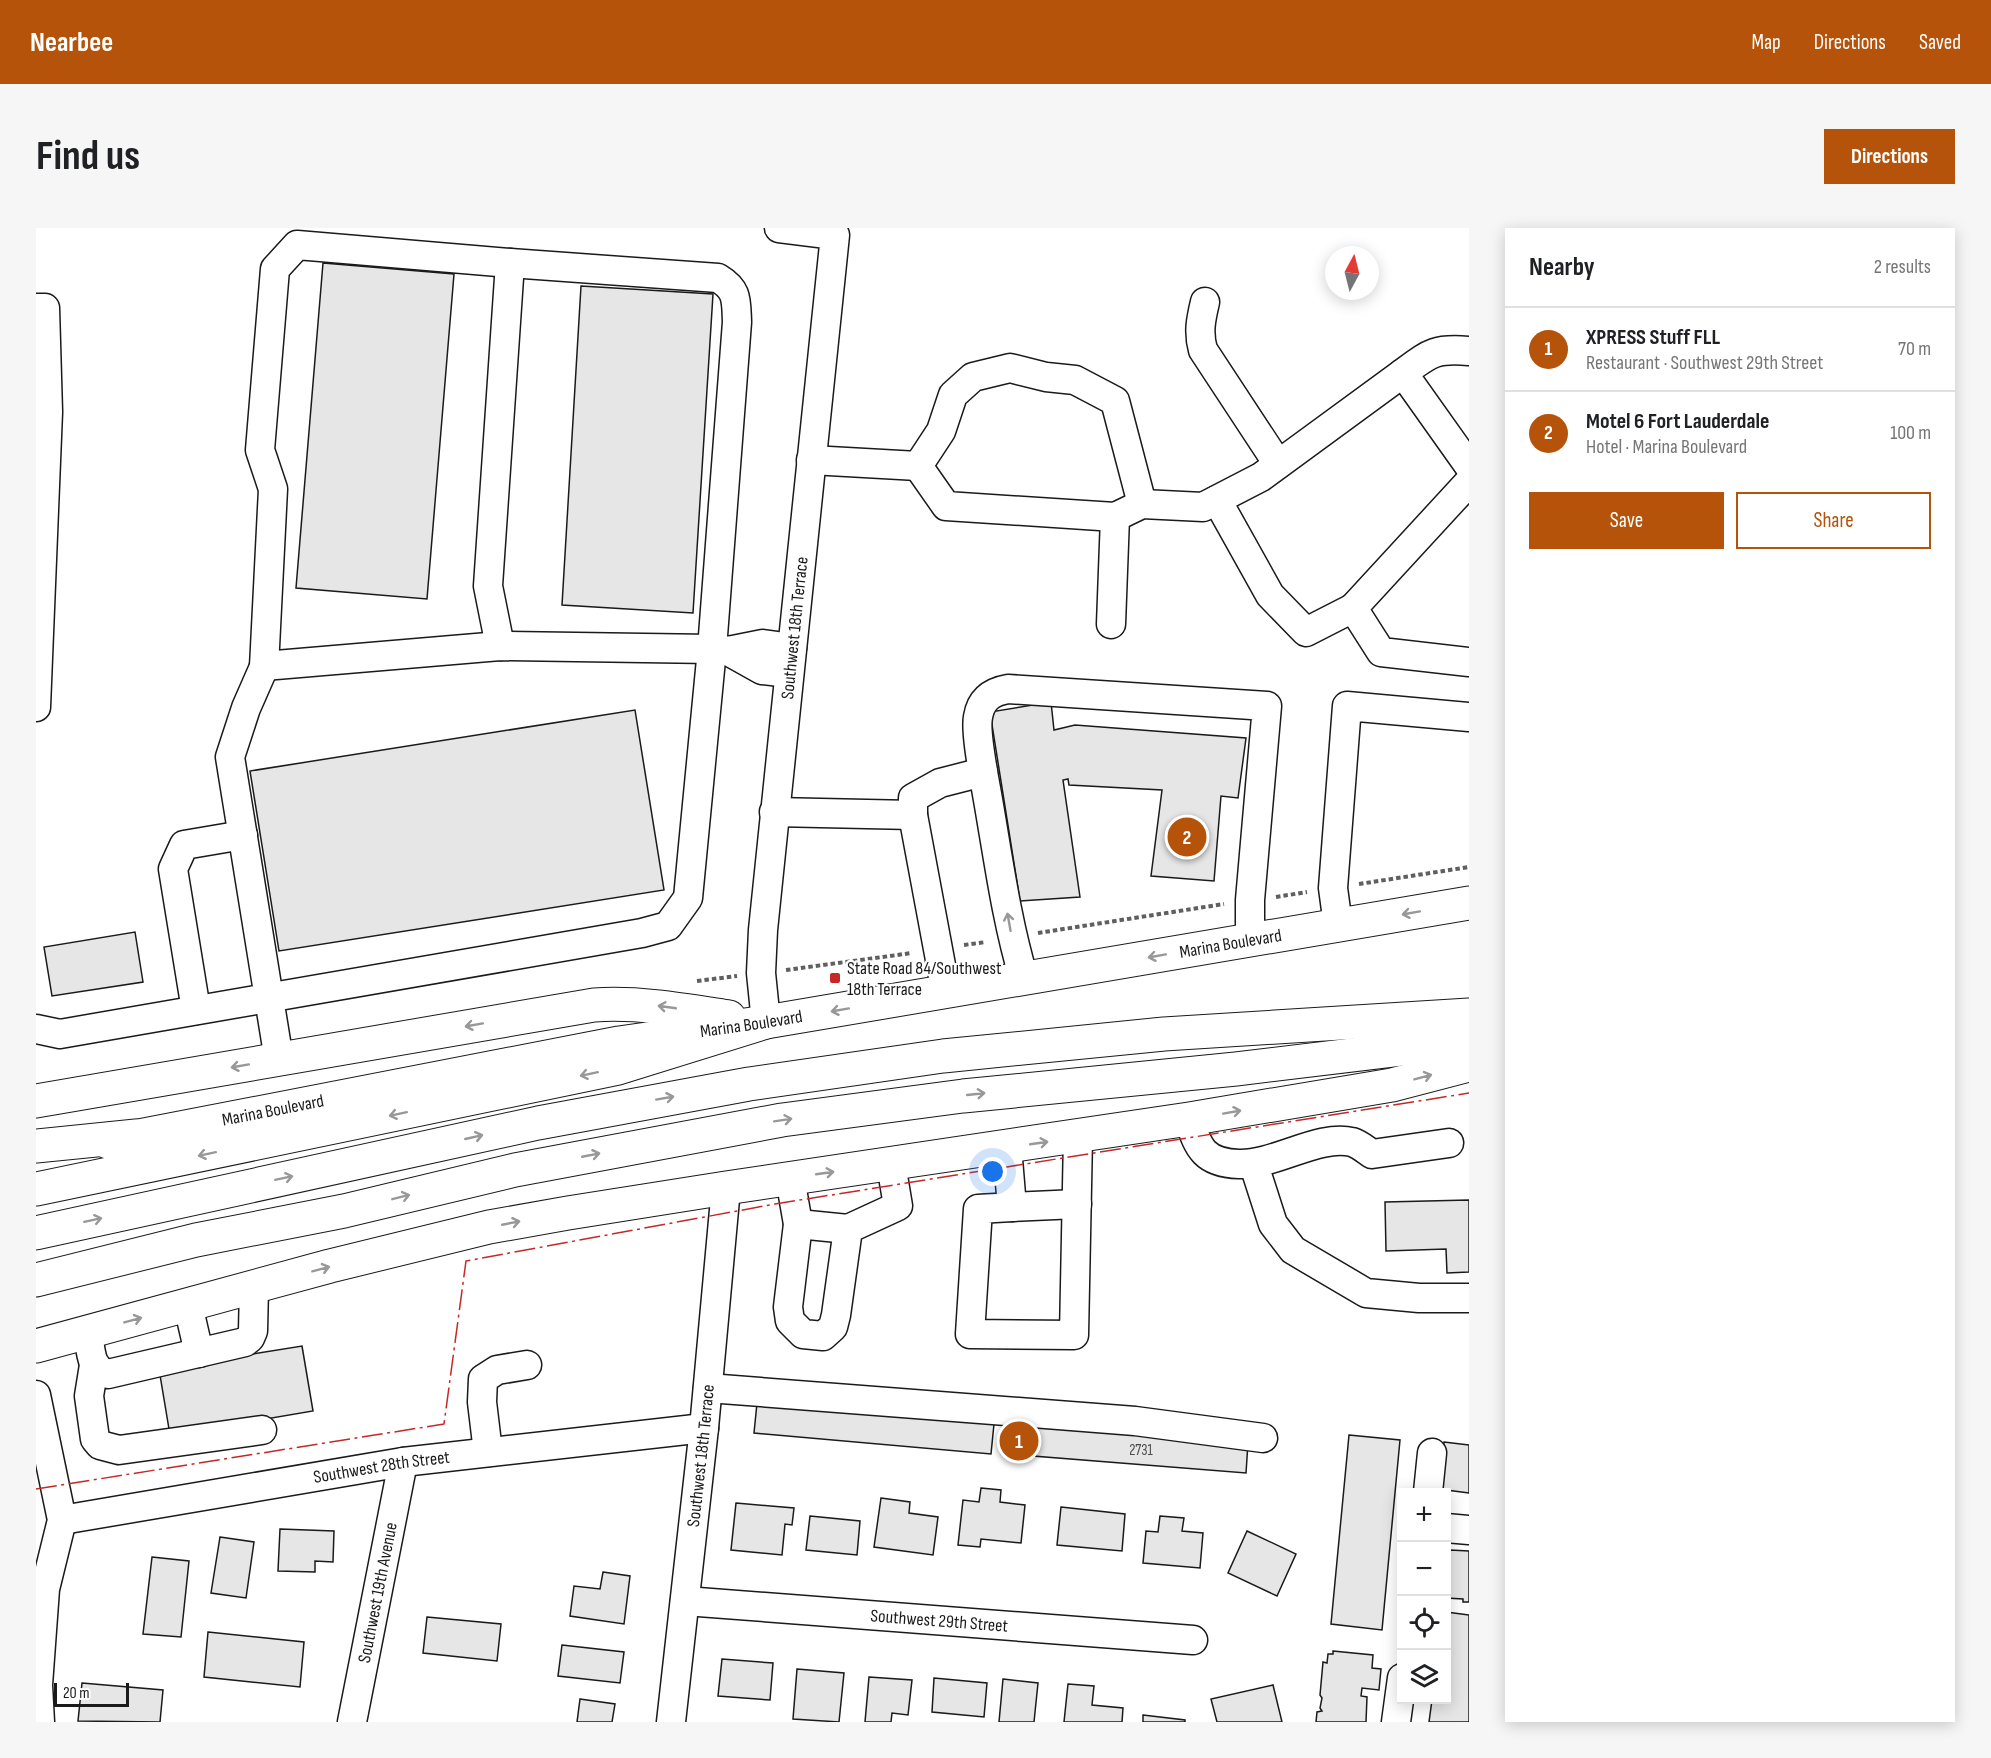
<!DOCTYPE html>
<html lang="en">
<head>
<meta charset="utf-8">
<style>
	body { margin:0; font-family:"Sofia Sans Condensed",sans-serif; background:#f6f6f6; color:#202124 }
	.controls { position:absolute; right:18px; bottom:18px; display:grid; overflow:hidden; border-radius:0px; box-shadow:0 3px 15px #0003 }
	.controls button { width:54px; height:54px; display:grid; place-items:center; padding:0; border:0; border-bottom:2px solid #e0e0e0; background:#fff; color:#202124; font:30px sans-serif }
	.compass { position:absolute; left:1289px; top:18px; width:54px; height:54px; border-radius:50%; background:#fff; box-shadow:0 3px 15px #0003; rotate:7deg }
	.scale { position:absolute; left:18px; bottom:15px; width:75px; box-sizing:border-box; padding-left:6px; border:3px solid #1a1a1a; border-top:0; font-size:16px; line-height:21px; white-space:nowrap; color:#1a1a1a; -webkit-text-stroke:4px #fff; paint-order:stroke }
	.you { position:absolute; left:957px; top:944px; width:21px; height:21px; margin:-15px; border:4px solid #fff; border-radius:50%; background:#1a73e8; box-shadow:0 0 0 9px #1a73e833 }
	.badge { display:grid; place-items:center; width:39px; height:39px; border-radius:50%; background:#b45309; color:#fff; font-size:20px; font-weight:700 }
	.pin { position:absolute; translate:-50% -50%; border:3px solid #fff; box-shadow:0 2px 6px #0006 }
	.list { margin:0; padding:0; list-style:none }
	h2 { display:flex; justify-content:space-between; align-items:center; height:78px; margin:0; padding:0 24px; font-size:26px }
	h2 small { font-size:20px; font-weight:400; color:#757577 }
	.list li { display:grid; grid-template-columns:39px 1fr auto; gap:18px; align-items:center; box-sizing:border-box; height:84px; padding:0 24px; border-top:2px solid #e0e0e0 }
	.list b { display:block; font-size:22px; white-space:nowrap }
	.list p { margin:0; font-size:20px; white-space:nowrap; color:#757577 }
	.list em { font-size:20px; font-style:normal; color:#757577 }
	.actions { display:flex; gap:12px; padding:18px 24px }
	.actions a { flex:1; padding:14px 0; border:2px solid #b45309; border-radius:0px; text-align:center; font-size:21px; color:#b45309 }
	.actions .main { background:#b45309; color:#fff }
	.icon { flex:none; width:33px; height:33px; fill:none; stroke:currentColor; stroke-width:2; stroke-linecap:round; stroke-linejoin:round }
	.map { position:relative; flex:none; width:1433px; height:1494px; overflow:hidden; border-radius:0px }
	header { display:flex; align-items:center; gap:36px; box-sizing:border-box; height:84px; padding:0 30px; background:#b45309; color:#fff }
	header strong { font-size:28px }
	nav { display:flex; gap:33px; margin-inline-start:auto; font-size:21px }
	.intro { display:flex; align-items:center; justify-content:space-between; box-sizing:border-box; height:144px; padding:0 36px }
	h1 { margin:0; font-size:42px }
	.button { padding:15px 27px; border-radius:0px; background:#b45309; color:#fff; font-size:21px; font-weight:700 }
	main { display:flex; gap:36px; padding:0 36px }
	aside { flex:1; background:#fff; border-radius:0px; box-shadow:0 3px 15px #0003 }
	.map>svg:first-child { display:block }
	.building { fill:#e6e6e6; stroke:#1a1a1a; stroke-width:1.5 }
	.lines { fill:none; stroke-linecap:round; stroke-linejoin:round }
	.minor-casing { stroke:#1a1a1a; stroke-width:31 }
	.major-casing { stroke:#1a1a1a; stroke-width:35 }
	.highway-casing { stroke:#1a1a1a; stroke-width:35 }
	.path { stroke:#5f5f5f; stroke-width:4; stroke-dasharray:4.5 3; stroke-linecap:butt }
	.minor { stroke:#fff; stroke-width:28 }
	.major { stroke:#fff; stroke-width:33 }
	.highway { stroke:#fff; stroke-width:33 }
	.power { stroke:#c62828; stroke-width:1.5; stroke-dasharray:21 4.5 3 4.5; stroke-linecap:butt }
	.oneway { stroke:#989898 }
	.poi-dot { fill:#c62828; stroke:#fff; stroke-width:2 }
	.labels { text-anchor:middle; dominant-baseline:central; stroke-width:4.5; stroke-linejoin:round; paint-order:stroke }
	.number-label { font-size:15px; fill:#4d4d4d }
	.street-label { font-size:18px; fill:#1a1a1a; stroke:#fff }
	.poi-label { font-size:18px; fill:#1a1a1a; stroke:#fff; text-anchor:start }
</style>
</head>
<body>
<header>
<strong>Nearbee</strong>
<nav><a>Map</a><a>Directions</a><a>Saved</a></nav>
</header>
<div class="intro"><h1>Find us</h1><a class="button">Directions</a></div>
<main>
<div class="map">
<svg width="1433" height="1494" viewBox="0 0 1433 1494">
	<rect width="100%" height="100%" fill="#fff"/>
	<g class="building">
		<path d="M 287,35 L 418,46 L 391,371 L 260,360 Z"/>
		<path d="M 545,58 L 677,66 L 657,385 L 526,377 Z"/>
		<path d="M 1015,474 L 1018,502 L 1039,497 L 1210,510 L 1202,570 L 1185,568 L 1178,653 L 1115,648 L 1126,562 L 1033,557 L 1032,551 L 1027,552 L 1044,669 L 984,673 L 954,484 Z"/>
		<path d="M 599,482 L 628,662 L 243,723 L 214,543 Z"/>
		<path d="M 99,704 L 107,754 L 16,768 L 8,719 Z"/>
		<path d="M 1433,972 L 1433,1044 L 1411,1045 L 1410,1021 L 1350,1023 L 1349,974 Z"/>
		<path d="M 266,1118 L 277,1183 L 134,1207 L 123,1141 Z"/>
		<path d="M 721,1175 L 958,1196 L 955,1226 L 718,1205 Z"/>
		<path d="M 1000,1198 L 1212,1215 L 1210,1245 L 997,1228 Z"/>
		<path d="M 1313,1207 L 1364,1212 L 1346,1402 L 1295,1396 Z"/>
		<path d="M 1408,1214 L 1433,1217 L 1433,1265 L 1403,1261 Z"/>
		<path d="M 945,1260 L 965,1262 L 964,1274 L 989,1277 L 985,1315 L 945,1311 L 944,1319 L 922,1317 L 927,1272 L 943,1274 Z"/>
		<path d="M 845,1270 L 874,1274 L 873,1285 L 902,1289 L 897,1327 L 838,1319 Z"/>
		<path d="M 700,1275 L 758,1280 L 756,1297 L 749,1296 L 746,1327 L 695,1322 Z"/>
		<path d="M 1025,1279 L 1089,1286 L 1086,1323 L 1021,1317 Z"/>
		<path d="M 774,1288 L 824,1293 L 821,1327 L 770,1322 Z"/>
		<path d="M 1124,1288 L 1148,1290 L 1146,1303 L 1167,1305 L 1164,1340 L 1107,1335 L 1110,1303 L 1122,1304 Z"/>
		<path d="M 244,1301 L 298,1303 L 297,1334 L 279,1333 L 279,1344 L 242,1343 Z"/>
		<path d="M 1211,1303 L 1260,1326 L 1241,1368 L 1192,1345 Z"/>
		<path d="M 184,1309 L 218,1314 L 210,1370 L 175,1365 Z"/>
		<path d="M 1414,1322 L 1433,1323 L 1433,1374 L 1427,1374 L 1427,1371 L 1410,1370 L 1410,1323 Z"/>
		<path d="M 116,1329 L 153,1333 L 145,1409 L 107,1406 Z"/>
		<path d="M 567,1344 L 594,1348 L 588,1396 L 534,1388 L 538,1358 L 564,1361 Z"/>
		<path d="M 1410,1384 L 1433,1387 L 1433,1494 L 1393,1494 L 1396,1472 L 1410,1472 Z"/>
		<path d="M 391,1389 L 465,1396 L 461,1433 L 387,1425 Z"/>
		<path d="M 172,1404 L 268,1414 L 264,1459 L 168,1449 Z"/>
		<path d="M 526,1417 L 588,1424 L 584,1455 L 522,1448 Z"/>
		<path d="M 1297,1423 L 1337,1427 L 1336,1440 L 1345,1441 L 1343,1462 L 1326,1460 L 1325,1468 L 1331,1469 L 1330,1494 L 1280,1494 L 1281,1484 L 1286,1483 L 1284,1480 L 1286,1470 L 1284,1467 L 1287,1434 L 1291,1435 L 1292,1426 L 1297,1426 Z"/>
		<path d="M 686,1431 L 737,1435 L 734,1472 L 682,1468 Z"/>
		<path d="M 761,1441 L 808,1445 L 803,1494 L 757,1491 Z"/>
		<path d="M 833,1449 L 876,1452 L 872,1487 L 856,1485 L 855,1494 L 829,1494 Z"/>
		<path d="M 898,1450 L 951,1455 L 948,1489 L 896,1484 Z"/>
		<path d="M 967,1451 L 1002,1455 L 998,1494 L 963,1494 Z"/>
		<path d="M 46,1455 L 127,1462 L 124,1494 L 42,1493 Z"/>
		<path d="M 1032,1456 L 1058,1458 L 1056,1477 L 1087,1480 L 1086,1494 L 1028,1494 Z"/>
		<path d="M 1237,1457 L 1246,1494 L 1181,1494 L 1175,1471 Z"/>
		<path d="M 544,1471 L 579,1476 L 576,1494 L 541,1494 Z"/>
		<path d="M 1107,1487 L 1149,1492 L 1149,1494 L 1107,1494 Z"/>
	</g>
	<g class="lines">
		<defs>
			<g id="minor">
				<path d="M 1169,74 C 1165,91 1162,104 1167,122 L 1242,236"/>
				<path d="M 0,80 L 9,80 L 12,184 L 0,479"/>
				<path d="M 1367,145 C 1394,125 1399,120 1433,123"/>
				<path d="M 775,232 L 882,238 L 905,203 L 917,167 L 937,149 L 974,140 L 1010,149 L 1039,152 L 1079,173 L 1106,276"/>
				<path d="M 882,238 L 910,278 L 1079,289 L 1106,276 L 1167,279 L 1225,249 L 1367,145 L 1433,238"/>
				<path d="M 1433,254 L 1317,380 L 1345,424 L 1433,434"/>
				<path d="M 1181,272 L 1234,367 L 1270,404 L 1317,380"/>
				<path d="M 1075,396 L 1079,289"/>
				<path d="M 464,418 L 452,358 L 474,35"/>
				<path d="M 692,423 L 726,442 L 753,445"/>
				<path d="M 228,438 L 464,418 L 676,421 L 692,423 L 727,416 L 756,420"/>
				<path d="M 738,584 L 877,587"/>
				<path d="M 1302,697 L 1297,660 L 1311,478 L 1433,489"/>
				<path d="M 988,751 C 970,691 962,628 951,566 C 948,549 939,504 942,489 C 945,471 955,464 972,461 L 1231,478 L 1214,672 L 1214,712"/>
				<path d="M 910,764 L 877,587 L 877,570 L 904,555 L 947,544"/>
				<path d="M 160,782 L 137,641 L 148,617 L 207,607"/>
				<path id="s1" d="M 730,794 L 725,745 L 727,702 L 799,7 L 743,0"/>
				<path d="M 0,801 L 24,806 L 606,705 L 632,698 L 652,670 L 676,421 L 701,94 C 700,72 702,62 682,50 L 474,35 L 261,17 L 239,41 L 224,222 L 237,261 L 228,439 L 210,480 L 194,529 L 243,832"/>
				<path d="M 1153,891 C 1162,921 1169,935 1203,936 C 1239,937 1283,906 1316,914 C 1323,916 1330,922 1336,926 L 1413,915"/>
				<path d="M 971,919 L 976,979 L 942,981 L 934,1106 L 1038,1107 L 1042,909"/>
				<path d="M 1218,937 L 1237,996 L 1257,1022 L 1330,1065 L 1383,1070 L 1433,1070"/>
				<path d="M 754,950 L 762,996 L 752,1079 L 754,1093 L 767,1106 L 787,1108 L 797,1099 L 800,1087 L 812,1001 L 862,978 L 855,936"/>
				<path d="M 976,979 L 1041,976"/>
				<path d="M 762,996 L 812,1001"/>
				<path d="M 152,1077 L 163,1125"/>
				<path d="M 52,1104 C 55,1121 53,1141 72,1146 L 209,1114 L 214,1110 L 217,1103 L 218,1059"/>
				<path d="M 58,1137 L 53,1168 L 59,1211 L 64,1217 L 83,1222 L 226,1202"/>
				<path d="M 672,1160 L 1099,1193 L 1227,1210"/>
				<path d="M 0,1167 L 26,1292 L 9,1361 L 2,1457 L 4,1494"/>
				<path d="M 452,1224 L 446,1174 L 447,1151 L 461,1142 L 491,1137"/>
				<path d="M 1392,1264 L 1396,1225"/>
				<path id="s2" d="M 26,1292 L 367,1234 L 668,1200"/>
				<path d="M 1410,1300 L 1433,1302"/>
				<path id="s3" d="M 649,1373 L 1157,1412"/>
				<path id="s4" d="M 316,1494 L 367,1234"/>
				<path id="s5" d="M 635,1494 L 668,1200 L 690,960"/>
				<path d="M 1360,1494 L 1366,1450"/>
			</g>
			<g id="major">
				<path d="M 0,873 L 558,777 C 604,774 648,782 693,789"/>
				<path id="s6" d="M 72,914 L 583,815 L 730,794 L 1433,675"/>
				<path d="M 0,1052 L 160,1012 L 308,983 L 479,942 L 746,892 L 927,868 L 1200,841 L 1433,813"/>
				<path d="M 0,1118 L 294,1038 L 453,999 L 532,985 L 690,960 L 1153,891 L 1356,857 L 1433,837"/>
			</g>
			<g id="highway">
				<path d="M 0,918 L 100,908"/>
				<path d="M 0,961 L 582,840 L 730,794"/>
				<path d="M 0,1005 L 502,895 L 713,856 L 907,828 L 1128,806 L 1433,787"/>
			</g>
		</defs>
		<use href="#minor" class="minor-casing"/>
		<use href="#major" class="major-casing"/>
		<use href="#highway" class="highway-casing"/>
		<g class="path">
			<path d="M 1323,656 L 1433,639"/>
			<path d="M 1240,669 L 1271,664"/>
			<path d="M 1002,705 L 1188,676"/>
			<path d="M 928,717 L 950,714"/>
			<path d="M 750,742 L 876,725"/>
			<path d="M 661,753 L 701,748"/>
		</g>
		<use href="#minor" class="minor"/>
		<use href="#major" class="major"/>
		<use href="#highway" class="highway"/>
		<path class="power" d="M 0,1261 L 408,1196 L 430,1033 L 739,976 L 1433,865"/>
	</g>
	<defs><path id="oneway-shaft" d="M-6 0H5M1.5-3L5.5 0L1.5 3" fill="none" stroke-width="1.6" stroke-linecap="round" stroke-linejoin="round" transform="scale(1.5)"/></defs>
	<g class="oneway">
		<use href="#oneway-shaft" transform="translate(1375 685) rotate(170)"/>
		<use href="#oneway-shaft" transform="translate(973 694) rotate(-100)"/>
		<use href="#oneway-shaft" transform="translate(1121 728) rotate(170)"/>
		<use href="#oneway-shaft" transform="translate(631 779) rotate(-172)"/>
		<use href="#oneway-shaft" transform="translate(804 782) rotate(170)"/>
		<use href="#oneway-shaft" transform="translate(438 797) rotate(170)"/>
		<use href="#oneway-shaft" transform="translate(204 838) rotate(170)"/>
		<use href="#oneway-shaft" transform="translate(553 846) rotate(168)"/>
		<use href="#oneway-shaft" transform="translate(1387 849) rotate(-15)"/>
		<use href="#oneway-shaft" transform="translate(940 866) rotate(-6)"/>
		<use href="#oneway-shaft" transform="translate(629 870) rotate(-10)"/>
		<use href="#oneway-shaft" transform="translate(1196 884) rotate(-10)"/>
		<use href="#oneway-shaft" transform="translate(362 886) rotate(168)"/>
		<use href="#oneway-shaft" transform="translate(747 892) rotate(-9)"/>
		<use href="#oneway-shaft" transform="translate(438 909) rotate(-13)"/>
		<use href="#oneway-shaft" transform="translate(1003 915) rotate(-8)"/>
		<use href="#oneway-shaft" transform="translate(171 926) rotate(168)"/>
		<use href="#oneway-shaft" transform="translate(555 927) rotate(-11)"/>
		<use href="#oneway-shaft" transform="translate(789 945) rotate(-8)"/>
		<use href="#oneway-shaft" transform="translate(248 950) rotate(-12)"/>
		<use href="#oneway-shaft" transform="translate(365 969) rotate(-14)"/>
		<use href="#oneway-shaft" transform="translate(57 992) rotate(-12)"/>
		<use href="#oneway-shaft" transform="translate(475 995) rotate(-11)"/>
		<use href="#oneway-shaft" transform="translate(285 1041) rotate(-15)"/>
		<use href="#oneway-shaft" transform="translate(97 1092) rotate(-15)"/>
	</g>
	<rect class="poi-dot" x="793" y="744" width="12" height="12" rx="3"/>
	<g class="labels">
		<g class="number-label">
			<text x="1105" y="1222">2731</text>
		</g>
		<g class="street-label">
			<text stroke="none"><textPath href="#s1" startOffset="396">Southwest 18th Terrace</textPath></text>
			<text stroke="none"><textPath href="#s6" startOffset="1140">Marina Boulevard</textPath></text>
			<text stroke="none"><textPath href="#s6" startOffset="654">Marina Boulevard</textPath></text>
			<text stroke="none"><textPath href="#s6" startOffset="168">Marina Boulevard</textPath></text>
			<text stroke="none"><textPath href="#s5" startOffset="268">Southwest 18th Terrace</textPath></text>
			<text stroke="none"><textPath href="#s2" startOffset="324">Southwest 28th Street</textPath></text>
			<text stroke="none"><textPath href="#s4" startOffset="132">Southwest 19th Avenue</textPath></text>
			<text stroke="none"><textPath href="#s3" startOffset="255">Southwest 29th Street</textPath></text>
		</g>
		<g class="poi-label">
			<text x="811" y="740">State Road 84/Southwest<tspan x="811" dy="21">18th Terrace</tspan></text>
		</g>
	</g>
</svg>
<div class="controls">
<button>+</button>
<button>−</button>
<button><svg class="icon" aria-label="locate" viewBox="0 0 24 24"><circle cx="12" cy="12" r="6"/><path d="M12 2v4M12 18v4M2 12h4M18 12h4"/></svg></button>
<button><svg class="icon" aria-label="layers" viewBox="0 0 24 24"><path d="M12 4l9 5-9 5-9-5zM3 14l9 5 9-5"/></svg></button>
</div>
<svg class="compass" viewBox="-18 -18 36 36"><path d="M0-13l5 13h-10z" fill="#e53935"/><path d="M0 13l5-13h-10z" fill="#757577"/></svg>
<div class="scale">20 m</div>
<div class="you"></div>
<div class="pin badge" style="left:983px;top:1213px">1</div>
<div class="pin badge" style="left:1151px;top:609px">2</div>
</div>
<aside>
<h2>Nearby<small>2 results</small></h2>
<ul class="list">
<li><span class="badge">1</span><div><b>XPRESS Stuff FLL</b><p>Restaurant · Southwest 29th Street</p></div><em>70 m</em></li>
<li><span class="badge">2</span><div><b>Motel 6 Fort Lauderdale</b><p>Hotel · Marina Boulevard</p></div><em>100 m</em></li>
</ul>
<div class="actions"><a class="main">Save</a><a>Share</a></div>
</aside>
</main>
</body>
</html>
